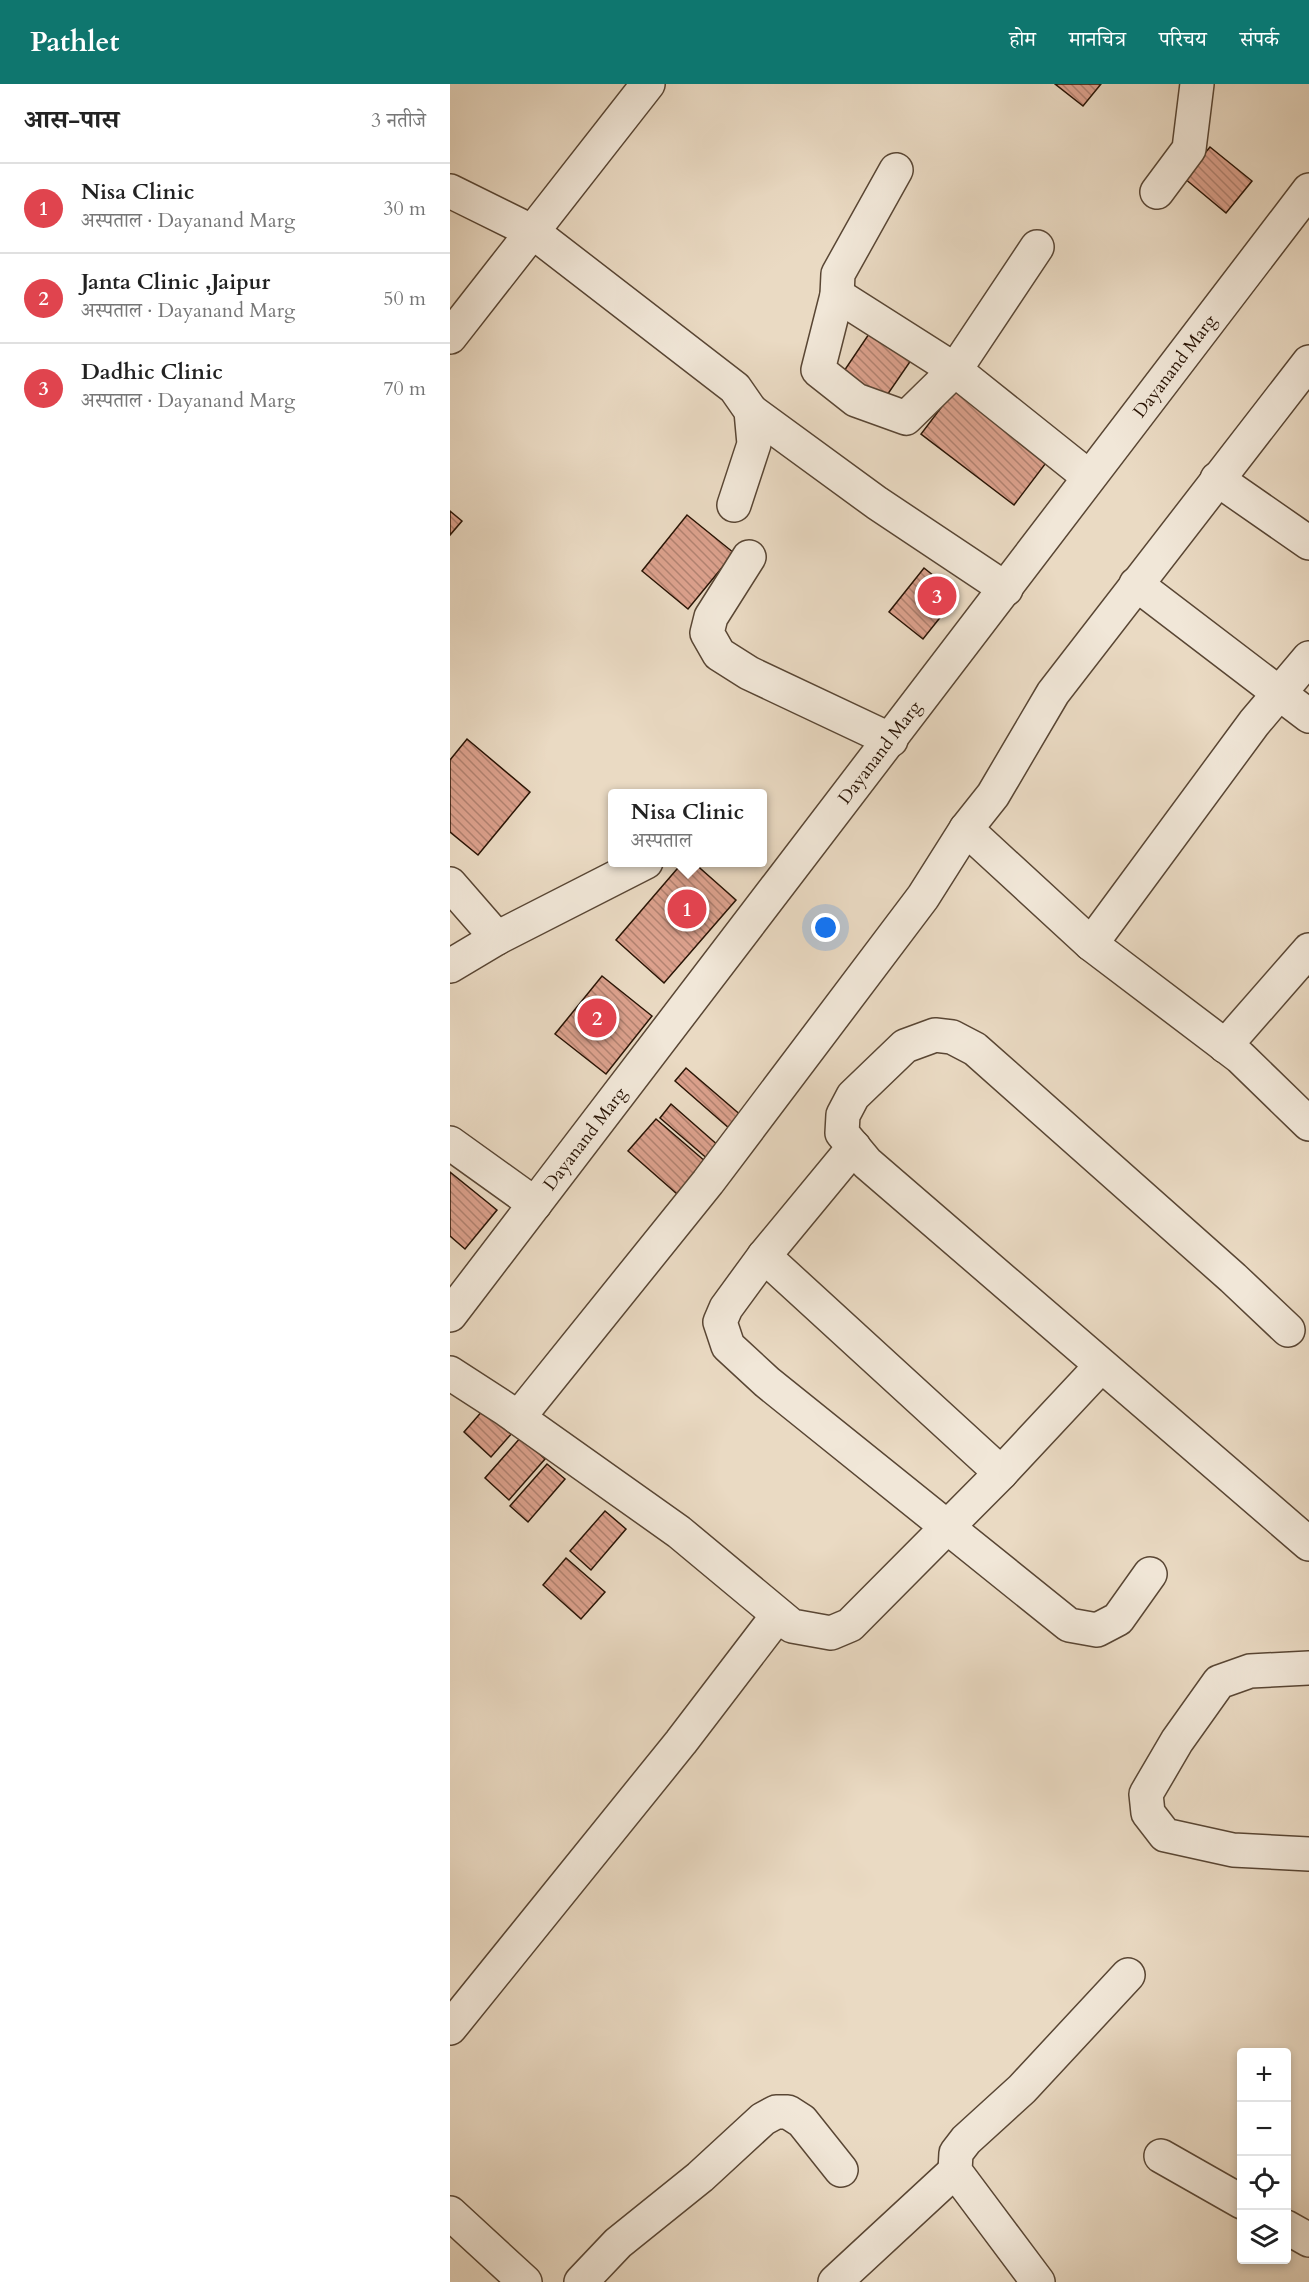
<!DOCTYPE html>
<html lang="hi">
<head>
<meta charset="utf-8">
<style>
	body { margin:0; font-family:Cardo,"Noto Serif Devanagari",serif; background:#f2f2f2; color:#222 }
	.controls { position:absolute; right:18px; bottom:18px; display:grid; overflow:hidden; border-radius:6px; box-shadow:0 3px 9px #0003 }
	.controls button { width:54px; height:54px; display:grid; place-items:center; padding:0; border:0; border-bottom:2px solid #e0e0e0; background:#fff; color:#222; font:30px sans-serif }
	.you { position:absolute; left:376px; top:844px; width:21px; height:21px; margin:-15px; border:4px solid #fff; border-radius:50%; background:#1a73e8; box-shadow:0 0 0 9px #1a73e833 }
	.badge { display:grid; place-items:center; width:39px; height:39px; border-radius:50%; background:#0f766e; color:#fff; font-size:20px; font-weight:700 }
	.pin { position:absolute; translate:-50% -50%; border:3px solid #fff; box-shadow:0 2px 6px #0006 }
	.popup { position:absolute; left:158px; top:705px; width:159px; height:78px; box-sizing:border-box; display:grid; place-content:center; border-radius:6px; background:#fff; filter:drop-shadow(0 2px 4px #0005); font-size:20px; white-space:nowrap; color:#767676 }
	.popup b { font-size:22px; color:#222 }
	.popup::after { content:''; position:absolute; left:50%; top:100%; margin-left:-12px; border:12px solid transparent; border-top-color:#fff }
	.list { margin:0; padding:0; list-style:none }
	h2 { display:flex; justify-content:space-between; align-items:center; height:78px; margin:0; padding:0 24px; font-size:26px }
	h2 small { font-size:20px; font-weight:400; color:#767676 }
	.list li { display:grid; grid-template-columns:39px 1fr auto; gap:18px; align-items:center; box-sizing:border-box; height:90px; padding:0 24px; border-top:2px solid #e0e0e0 }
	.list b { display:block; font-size:22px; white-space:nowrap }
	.list p { margin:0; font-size:20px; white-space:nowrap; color:#767676 }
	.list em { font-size:20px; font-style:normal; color:#767676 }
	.icon { flex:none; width:33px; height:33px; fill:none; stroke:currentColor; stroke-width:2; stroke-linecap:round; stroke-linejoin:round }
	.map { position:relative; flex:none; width:859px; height:2198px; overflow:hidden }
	header { display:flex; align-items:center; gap:36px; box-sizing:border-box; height:84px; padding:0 30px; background:#0f766e; color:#fff }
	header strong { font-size:28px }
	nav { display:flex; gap:33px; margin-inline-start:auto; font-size:21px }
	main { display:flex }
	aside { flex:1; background:#fff }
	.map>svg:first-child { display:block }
	.building { fill:url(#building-back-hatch); stroke:#291405; stroke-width:1.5 }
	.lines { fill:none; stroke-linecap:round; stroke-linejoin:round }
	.minor-casing { stroke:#594634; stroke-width:36 }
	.minor { stroke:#f1e7d8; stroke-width:33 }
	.labels { text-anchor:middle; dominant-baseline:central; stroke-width:4.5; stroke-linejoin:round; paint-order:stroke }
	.street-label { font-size:18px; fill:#291405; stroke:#f1e7d8 }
</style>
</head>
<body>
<header>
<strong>Pathlet</strong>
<nav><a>होम</a><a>मानचित्र</a><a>परिचय</a><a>संपर्क</a></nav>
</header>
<main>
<aside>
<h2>आस-पास<small>3 नतीजे</small></h2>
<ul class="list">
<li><span class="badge" style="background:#e0444e">1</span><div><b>Nisa Clinic</b><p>अस्पताल · Dayanand Marg</p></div><em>30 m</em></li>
<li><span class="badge" style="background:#e0444e">2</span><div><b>Janta Clinic ,Jaipur</b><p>अस्पताल · Dayanand Marg</p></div><em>50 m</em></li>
<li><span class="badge" style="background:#e0444e">3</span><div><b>Dadhic Clinic</b><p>अस्पताल · Dayanand Marg</p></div><em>70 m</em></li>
</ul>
</aside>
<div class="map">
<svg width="859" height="2198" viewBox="0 0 859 2198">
	<defs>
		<pattern id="building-back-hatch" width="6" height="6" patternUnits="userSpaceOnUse" patternTransform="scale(1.5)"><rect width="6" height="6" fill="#dca18d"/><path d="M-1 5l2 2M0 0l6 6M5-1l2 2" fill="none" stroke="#b28271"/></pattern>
	</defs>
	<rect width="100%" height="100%" fill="#eadac3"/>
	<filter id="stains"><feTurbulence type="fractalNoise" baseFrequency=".00333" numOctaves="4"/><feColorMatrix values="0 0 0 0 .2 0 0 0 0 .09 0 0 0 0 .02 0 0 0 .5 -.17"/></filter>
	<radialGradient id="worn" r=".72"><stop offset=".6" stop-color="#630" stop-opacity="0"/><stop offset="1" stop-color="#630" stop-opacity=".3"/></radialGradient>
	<g class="building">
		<path d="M 605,0 L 651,0 L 633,22 Z"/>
		<path d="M 760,63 L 802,97 L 776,129 L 734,94 Z"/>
		<path d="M 425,241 L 466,269 L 433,317 L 392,290 Z"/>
		<path d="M 509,300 L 602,371 L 564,421 L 471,350 Z"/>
		<path d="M 0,427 L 12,437 L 0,451 Z"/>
		<path d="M 237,431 L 284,469 L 238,525 L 192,487 Z"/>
		<path d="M 474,484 L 508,511 L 473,555 L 439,528 Z"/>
		<path d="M 17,655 L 80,708 L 28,771 L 0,748 L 0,676 Z"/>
		<path d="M 233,778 L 243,778 L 286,816 L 214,899 L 166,856 Z"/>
		<path d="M 152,892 L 202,932 L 156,990 L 105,950 Z"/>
		<path d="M 236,984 L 300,1039 L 288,1052 L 225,997 Z"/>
		<path d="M 221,1020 L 278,1070 L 267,1083 L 210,1034 Z"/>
		<path d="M 206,1035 L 263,1084 L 235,1117 L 178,1067 Z"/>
		<path d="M 0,1088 L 47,1126 L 15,1165 L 0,1152 Z"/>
		<path d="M 34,1325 L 62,1349 L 41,1373 L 14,1348 Z"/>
		<path d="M 71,1353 L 95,1375 L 59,1416 L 35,1394 Z"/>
		<path d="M 97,1380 L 115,1395 L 78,1438 L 60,1422 Z"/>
		<path d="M 155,1427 L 176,1445 L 141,1486 L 120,1467 Z"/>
		<path d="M 116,1474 L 155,1508 L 131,1535 L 93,1501 Z"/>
	</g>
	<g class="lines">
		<defs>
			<g id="minor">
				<path d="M 446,86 L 388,190 L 387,211 L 368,286 L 406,316 L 456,334 L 505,286 L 639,393"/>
				<path d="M 0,107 L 83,148 L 285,304 L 301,327 L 304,360 L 284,421"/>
				<path d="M 707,108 L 739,65 L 747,0"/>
				<path d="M 387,211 L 505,286 L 587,163"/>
				<path d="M 0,253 L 198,0"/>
				<path d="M 859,278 L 603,609 L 543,711 L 516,745 L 641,860 L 790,973 L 859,1040"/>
				<path d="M 301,327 L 427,419 L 556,505"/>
				<path d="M 767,395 L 859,459"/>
				<path d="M 299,473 L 261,533 L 257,549 L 269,570 L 299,589 L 441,656"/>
				<path d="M 686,500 L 859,632"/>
				<path d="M 0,800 L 47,854"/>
				<path d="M 641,860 L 804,639 L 859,574"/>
				<path d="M 0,882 L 47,854 L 196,778"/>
				<path d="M 775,962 L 859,866"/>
				<path d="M 0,1059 L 85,1120"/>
				<path d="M 404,1063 L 314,1172 L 276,1224 L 270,1238 L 278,1262 L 317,1298 L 619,1541 L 647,1546 L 668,1535 L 700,1490"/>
				<path d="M 314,1172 L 551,1389"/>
				<path id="s1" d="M 0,1231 L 859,106"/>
				<path d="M 838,1246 L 783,1194 L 525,965 L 502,953 L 485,951 L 455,962 L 403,1012 L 393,1031 L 392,1049 L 417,1079 L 859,1460"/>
				<path d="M 0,1289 L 57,1326 L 229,1448 L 342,1542 L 381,1549 L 400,1541 L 551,1389 L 651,1282"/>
				<path d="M 68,1334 L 258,1098 L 473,813 L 516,745"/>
				<path d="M 859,1584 L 800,1587 L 769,1598 L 727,1657 L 696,1710 L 698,1729 L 715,1751 L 783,1766 L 859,1770"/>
				<path d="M 0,1944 L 231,1658 L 328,1531"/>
				<path d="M 711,2072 L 792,2118"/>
				<path d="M 0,2129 L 75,2198"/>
				<path d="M 836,2143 L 859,2156"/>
				<path d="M 131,2198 L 168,2159 L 250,2093 L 313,2035 L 326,2028 L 338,2028 L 352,2037 L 391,2086"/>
				<path d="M 385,2198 L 505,2087"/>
				<path d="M 588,2198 L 505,2087 L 506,2069 L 516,2056 L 572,2005 L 678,1891"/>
			</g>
		</defs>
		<use href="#minor" class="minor-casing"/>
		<use href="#minor" class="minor"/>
	</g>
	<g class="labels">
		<g class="street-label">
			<text stroke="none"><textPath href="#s1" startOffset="1194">Dayanand Marg</textPath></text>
			<text stroke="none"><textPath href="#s1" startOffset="708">Dayanand Marg</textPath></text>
			<text stroke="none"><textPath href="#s1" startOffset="222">Dayanand Marg</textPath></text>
		</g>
	</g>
	<rect width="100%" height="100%" filter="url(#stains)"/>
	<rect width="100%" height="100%" fill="url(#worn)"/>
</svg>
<div class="controls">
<button>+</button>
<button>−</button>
<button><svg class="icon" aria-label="locate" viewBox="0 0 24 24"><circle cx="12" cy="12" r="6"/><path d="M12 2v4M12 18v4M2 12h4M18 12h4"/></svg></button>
<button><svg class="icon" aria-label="layers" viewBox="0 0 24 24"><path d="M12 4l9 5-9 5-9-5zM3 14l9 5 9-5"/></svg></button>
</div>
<div class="you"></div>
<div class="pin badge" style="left:237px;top:825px;background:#e0444e">1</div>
<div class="popup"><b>Nisa Clinic</b>अस्पताल</div>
<div class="pin badge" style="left:147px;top:934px;background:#e0444e">2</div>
<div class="pin badge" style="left:487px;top:512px;background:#e0444e">3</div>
</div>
</main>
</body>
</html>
